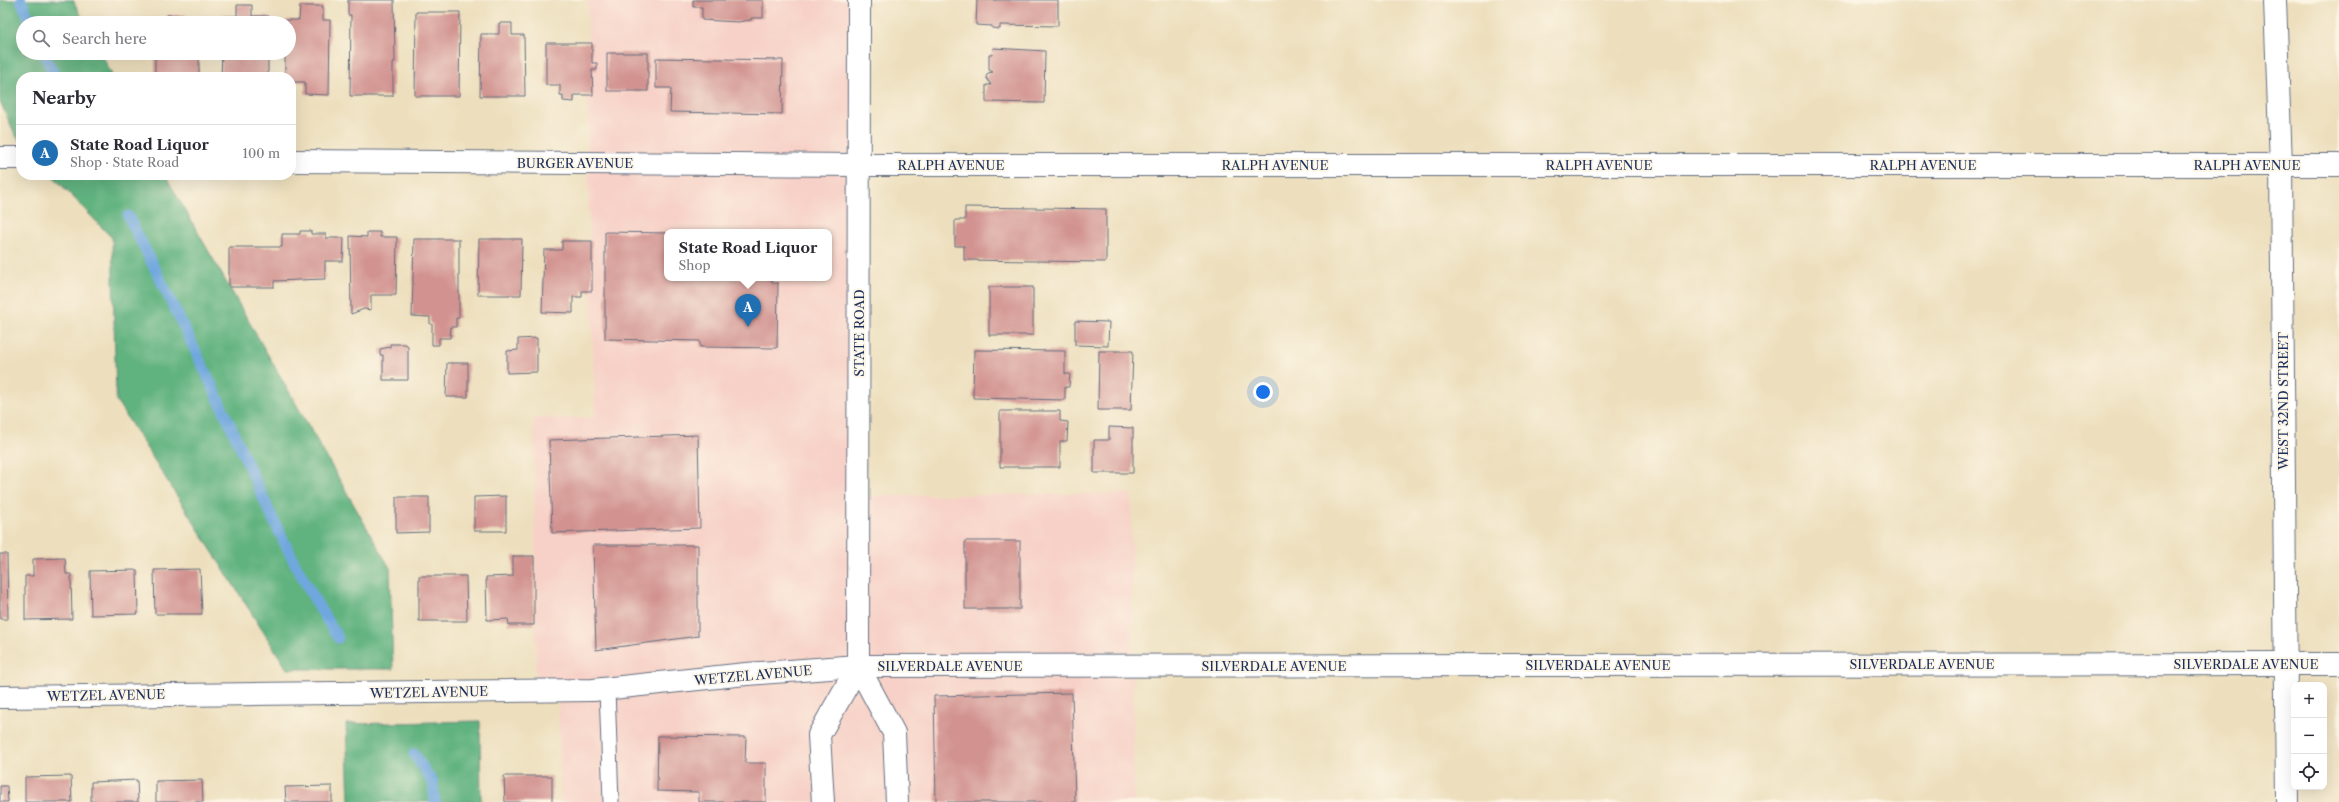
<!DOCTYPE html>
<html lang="en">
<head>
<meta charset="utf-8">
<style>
	body { margin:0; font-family:"Libre Caslon Text",serif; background:#f2f2f3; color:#2b2b33 }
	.controls { position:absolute; right:12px; bottom:12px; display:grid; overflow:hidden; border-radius:8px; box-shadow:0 4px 16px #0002 }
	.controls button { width:36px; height:36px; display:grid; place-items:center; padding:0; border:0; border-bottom:1px solid #e1e1e2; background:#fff; color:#2b2b33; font:20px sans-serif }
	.you { position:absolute; left:1263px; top:392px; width:14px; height:14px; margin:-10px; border:3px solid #fff; border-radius:50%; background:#1a73e8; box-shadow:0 0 0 6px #1a73e833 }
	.badge { display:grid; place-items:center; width:26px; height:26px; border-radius:50%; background:#1f6fb2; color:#fff; font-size:13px; font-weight:700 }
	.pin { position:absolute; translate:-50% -33px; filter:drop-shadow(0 1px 2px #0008) }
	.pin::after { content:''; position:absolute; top:21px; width:14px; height:12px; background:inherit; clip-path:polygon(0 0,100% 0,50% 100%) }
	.popup { position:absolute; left:664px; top:229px; width:168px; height:52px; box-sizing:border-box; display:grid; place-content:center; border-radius:8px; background:#fff; filter:drop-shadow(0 1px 3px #0005); font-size:13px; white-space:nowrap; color:#7c7c81 }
	.popup b { font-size:15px; color:#2b2b33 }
	.popup::after { content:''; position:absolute; left:50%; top:100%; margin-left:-8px; border:8px solid transparent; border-top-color:#fff }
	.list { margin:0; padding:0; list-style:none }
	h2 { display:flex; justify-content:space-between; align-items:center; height:52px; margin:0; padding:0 16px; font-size:17px }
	h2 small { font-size:13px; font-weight:400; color:#7c7c81 }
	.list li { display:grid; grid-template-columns:26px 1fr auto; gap:12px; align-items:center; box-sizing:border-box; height:56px; padding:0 16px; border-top:1px solid #e1e1e2 }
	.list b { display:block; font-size:15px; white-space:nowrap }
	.list p { margin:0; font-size:13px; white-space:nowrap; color:#7c7c81 }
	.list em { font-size:13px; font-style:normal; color:#7c7c81 }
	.icon { flex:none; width:22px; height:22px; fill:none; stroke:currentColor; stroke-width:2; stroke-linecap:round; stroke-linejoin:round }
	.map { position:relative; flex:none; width:2339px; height:802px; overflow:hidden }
	.search { position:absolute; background:#fff; box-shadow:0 4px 16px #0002; left:16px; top:16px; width:280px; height:44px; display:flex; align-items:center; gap:10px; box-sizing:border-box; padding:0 14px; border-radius:22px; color:#7c7c81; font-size:15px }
	.panel { position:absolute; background:#fff; box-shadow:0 4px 16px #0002; left:16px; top:72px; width:280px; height:108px; border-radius:16px }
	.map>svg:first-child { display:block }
	.built { fill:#f7d1c7; fill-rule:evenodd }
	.forest { fill:#60b27f; stroke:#3e706e }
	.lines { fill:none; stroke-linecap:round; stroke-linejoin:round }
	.stream { stroke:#70a7de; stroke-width:11 }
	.building { fill:#d29390 }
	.lane-casing { stroke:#646d7f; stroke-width:17 }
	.street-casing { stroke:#646d7f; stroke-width:24 }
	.secondary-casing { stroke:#646d7f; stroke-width:24 }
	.lane { stroke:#fff; stroke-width:15 }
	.street { stroke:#fff; stroke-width:22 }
	.secondary { stroke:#fff; stroke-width:22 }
	.labels { text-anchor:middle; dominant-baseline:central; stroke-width:3.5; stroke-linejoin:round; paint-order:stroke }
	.street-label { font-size:13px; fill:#1b2f5e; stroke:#fcf5e5 }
</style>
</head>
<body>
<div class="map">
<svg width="2339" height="802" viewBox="0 0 2339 802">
	<rect width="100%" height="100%" fill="#fcf5e5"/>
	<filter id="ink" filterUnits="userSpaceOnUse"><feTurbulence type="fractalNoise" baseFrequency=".025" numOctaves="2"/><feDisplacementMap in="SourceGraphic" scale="8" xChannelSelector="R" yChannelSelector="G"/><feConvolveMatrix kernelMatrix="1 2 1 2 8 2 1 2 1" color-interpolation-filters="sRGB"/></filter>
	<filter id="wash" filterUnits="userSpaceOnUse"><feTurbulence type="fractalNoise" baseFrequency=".012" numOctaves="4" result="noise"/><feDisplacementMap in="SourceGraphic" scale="16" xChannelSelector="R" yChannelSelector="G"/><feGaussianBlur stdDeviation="0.9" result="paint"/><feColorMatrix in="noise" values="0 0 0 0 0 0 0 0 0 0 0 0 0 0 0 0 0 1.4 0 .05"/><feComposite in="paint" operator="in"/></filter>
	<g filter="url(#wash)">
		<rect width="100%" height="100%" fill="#eddfbd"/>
		<path class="built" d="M 588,0 L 859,0 L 859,496 L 1131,493 L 1134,802 L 561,802 L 558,691 L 536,690 L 534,418 L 595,418 L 588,163 ZM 667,232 L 829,232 L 829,278 L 667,278 Z"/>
		<g class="forest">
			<path d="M 0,0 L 73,0 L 85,23 L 23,23 L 23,53 L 101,53 L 113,77 L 21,77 L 21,142 L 16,136 L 0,101 Z"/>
			<path d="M 52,175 L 165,175 L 390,568 L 393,669 L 287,669 L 116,400 L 112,238 Z"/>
			<path d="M 480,721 L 481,802 L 349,802 L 346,724 Z"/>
		</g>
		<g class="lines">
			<g class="stream">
				<path d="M 21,0 L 31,23"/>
				<path d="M 43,53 L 56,77"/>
				<path d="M 128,216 C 163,284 197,353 229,422 C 262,496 294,570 338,638"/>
				<path d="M 414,754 L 433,783 L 435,802"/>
			</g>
		</g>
		<g id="blocks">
			<g class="building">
				<path d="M 348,0 L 394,0 L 395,62 L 393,62 L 393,96 L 350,96 L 351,15 L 348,15 Z"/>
				<path d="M 693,0 L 763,0 L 763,18 L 751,18 L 751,20 L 738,22 L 702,20 L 702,7 L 693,7 Z"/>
				<path d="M 977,0 L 1058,0 L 1058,26 L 1000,25 L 1000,29 L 992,28 L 992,26 L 976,25 Z"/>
				<path d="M 237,5 L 252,5 L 252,16 L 269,16 L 269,23 L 222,23 L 223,16 L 237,16 Z"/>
				<path d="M 300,6 L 323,6 L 323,20 L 330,20 L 329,95 L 305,94 L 305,82 L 291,82 L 291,77 L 285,77 L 285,53 L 289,53 L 289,23 L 286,23 L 286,20 L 299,20 Z"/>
				<path d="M 416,12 L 460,12 L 459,96 L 415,96 Z"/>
				<path d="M 167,15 L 186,15 L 186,19 L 199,19 L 199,23 L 167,23 Z"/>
				<path d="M 499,23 L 512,23 L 512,35 L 524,35 L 525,96 L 480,96 L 481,34 L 499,34 Z"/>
				<path d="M 546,43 L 592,43 L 592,63 L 597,63 L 597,70 L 592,70 L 593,95 L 574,95 L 574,102 L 563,101 L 563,95 L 560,95 L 560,85 L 546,85 Z"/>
				<path d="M 993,48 L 1045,51 L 1044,103 L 986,102 L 986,85 L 991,85 L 986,77 L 988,73 L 993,72 L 989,70 L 989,55 L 992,55 Z"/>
				<rect x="155" y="53" width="44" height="24"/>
				<path d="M 222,53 L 268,53 L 268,77 L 221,77 Z"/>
				<rect x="607" y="53" width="41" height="38"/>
				<path d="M 656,58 L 783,60 L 782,114 L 670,112 L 671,88 L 656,88 Z"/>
				<path d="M 965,207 L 1106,209 L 1106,262 L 964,260 L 964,246 L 955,246 L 955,220 L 965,220 Z"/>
				<path d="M 300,231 L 311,231 L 311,234 L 326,234 L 326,238 L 344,238 L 343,261 L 325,261 L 325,279 L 274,281 L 274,287 L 229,287 L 229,247 L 282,247 L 282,234 L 300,234 Z"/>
				<path d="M 367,232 L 380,232 L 380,237 L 397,237 L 396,295 L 371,295 L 371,310 L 364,309 L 351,314 L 350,236 L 367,237 Z"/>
				<path d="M 605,232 L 667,233 L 667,278 L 772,278 L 772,283 L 778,283 L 777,348 L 700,347 L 700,341 L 605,339 Z"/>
				<path d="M 414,239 L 459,239 L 459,318 L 456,318 L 456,327 L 451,327 L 450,338 L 439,338 L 439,345 L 432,345 L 432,324 L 430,324 L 430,317 L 412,316 Z"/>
				<path d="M 479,239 L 522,239 L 521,295 L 478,295 Z"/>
				<path d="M 562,241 L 592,241 L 592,291 L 582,291 L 582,297 L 573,297 L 573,313 L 542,312 L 544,250 L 562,250 Z"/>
				<rect x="989" y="287" width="44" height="48"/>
				<path d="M 1075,321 L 1109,322 L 1108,346 L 1075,345 Z"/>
				<path d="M 537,338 L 537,372 L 507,373 L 507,351 L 518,350 L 518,339 Z"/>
				<path d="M 390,344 L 406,344 L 408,347 L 408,380 L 383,380 L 383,355 L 380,355 L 380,349 L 390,347 Z"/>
				<path d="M 974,350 L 1065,351 L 1065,374 L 1070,374 L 1069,387 L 1065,387 L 1065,400 L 973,398 Z"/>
				<path d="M 1099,351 L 1133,351 L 1131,410 L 1098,410 Z"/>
				<path d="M 447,363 L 468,363 L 468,397 L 446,397 Z"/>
				<path d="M 1000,411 L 1060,411 L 1060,421 L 1068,422 L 1067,441 L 1060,441 L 1060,467 L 1000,467 Z"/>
				<path d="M 1109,427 L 1133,428 L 1133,473 L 1094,473 L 1094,440 L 1109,440 Z"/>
				<path d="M 698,435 L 700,528 L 552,533 L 549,440 Z"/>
				<path d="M 506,496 L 506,531 L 474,531 L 474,497 Z"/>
				<path d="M 396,497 L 429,497 L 429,532 L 396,533 Z"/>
				<rect x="965" y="541" width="55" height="68"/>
				<path d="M 593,545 L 698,545 L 698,636 L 596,650 Z"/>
				<path d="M 0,554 L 7,554 L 8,619 L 0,619 Z"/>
				<path d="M 513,556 L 534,556 L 534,625 L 509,625 L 508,619 L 487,620 L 486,577 L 513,576 Z"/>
				<path d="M 65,558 L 66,574 L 71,574 L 72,619 L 25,620 L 25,576 L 33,576 L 33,559 Z"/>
				<path d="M 200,569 L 202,614 L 155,614 L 154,570 Z"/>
				<path d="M 137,570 L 138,614 L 91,615 L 90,571 Z"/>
				<path d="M 419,576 L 466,576 L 467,621 L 419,621 Z"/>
				<path d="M 1072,693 L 1075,802 L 936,802 L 934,696 Z"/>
				<path d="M 658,736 L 746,737 L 745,763 L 766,763 L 766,802 L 699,802 L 699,792 L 657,791 Z"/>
				<path d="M 71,776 L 72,802 L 25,802 L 25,777 Z"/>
				<path d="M 504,776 L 552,776 L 552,802 L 505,802 Z"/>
				<path d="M 137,780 L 138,802 L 91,802 L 91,782 Z"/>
				<path d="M 202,780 L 203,802 L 156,802 L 156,781 Z"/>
				<path d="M 0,786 L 7,786 L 8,802 L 0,802 Z"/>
				<path d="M 332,786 L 332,802 L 286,802 L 285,787 Z"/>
			</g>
		</g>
	</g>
	<g filter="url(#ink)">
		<use href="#blocks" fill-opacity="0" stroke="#646d7f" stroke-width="1"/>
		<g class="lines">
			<defs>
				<path id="lane" d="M 607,689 L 611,802"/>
				<g id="street">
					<path d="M 2275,0 L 2281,165 L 2287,802"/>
					<path d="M 0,158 L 21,158"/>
					<path d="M 291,161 L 859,165 L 2339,165"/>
					<path d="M 0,697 L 593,690 L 746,674 L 858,666 L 2339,664"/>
				</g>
				<g id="secondary">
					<path d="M 859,0 L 858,666 L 894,733 L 897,802"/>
					<path d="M 823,802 L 819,735 L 858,666"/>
				</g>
			</defs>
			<use href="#lane" class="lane-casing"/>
			<use href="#street" class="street-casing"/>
			<use href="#secondary" class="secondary-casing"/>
			<use href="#lane" class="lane"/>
			<use href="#street" class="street"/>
			<use href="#secondary" class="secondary"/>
		</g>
	</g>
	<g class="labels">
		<g class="street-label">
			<text x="575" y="163">BURGER AVENUE</text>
			<text x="951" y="165">RALPH AVENUE</text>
			<text x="1275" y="165">RALPH AVENUE</text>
			<text x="1599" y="165">RALPH AVENUE</text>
			<text x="1923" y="165">RALPH AVENUE</text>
			<text x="2247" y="165">RALPH AVENUE</text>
			<text transform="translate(859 333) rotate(-90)">STATE ROAD</text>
			<text transform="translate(2283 401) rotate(-90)">WEST 32ND STREET</text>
			<text x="1922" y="664">SILVERDALE AVENUE</text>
			<text x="2246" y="664">SILVERDALE AVENUE</text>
			<text x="1598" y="665">SILVERDALE AVENUE</text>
			<text x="950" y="666">SILVERDALE AVENUE</text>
			<text x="1274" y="666">SILVERDALE AVENUE</text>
			<text transform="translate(753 675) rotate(-5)">WETZEL AVENUE</text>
			<text transform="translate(429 692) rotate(-1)">WETZEL AVENUE</text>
			<text transform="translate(106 695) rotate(-1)">WETZEL AVENUE</text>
		</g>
	</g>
</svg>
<div class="controls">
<button>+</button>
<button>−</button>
<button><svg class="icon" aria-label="locate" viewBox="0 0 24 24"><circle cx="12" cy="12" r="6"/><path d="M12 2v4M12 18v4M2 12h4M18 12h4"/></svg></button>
</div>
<div class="you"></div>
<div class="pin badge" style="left:748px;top:327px">A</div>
<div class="popup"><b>State Road Liquor</b>Shop</div>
<div class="search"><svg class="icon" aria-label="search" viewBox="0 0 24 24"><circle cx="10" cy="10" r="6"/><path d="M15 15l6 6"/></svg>Search here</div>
<section class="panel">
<h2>Nearby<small></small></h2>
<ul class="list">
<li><span class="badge">A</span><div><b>State Road Liquor</b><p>Shop · State Road</p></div><em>100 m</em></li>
</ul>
</section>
</div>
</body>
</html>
